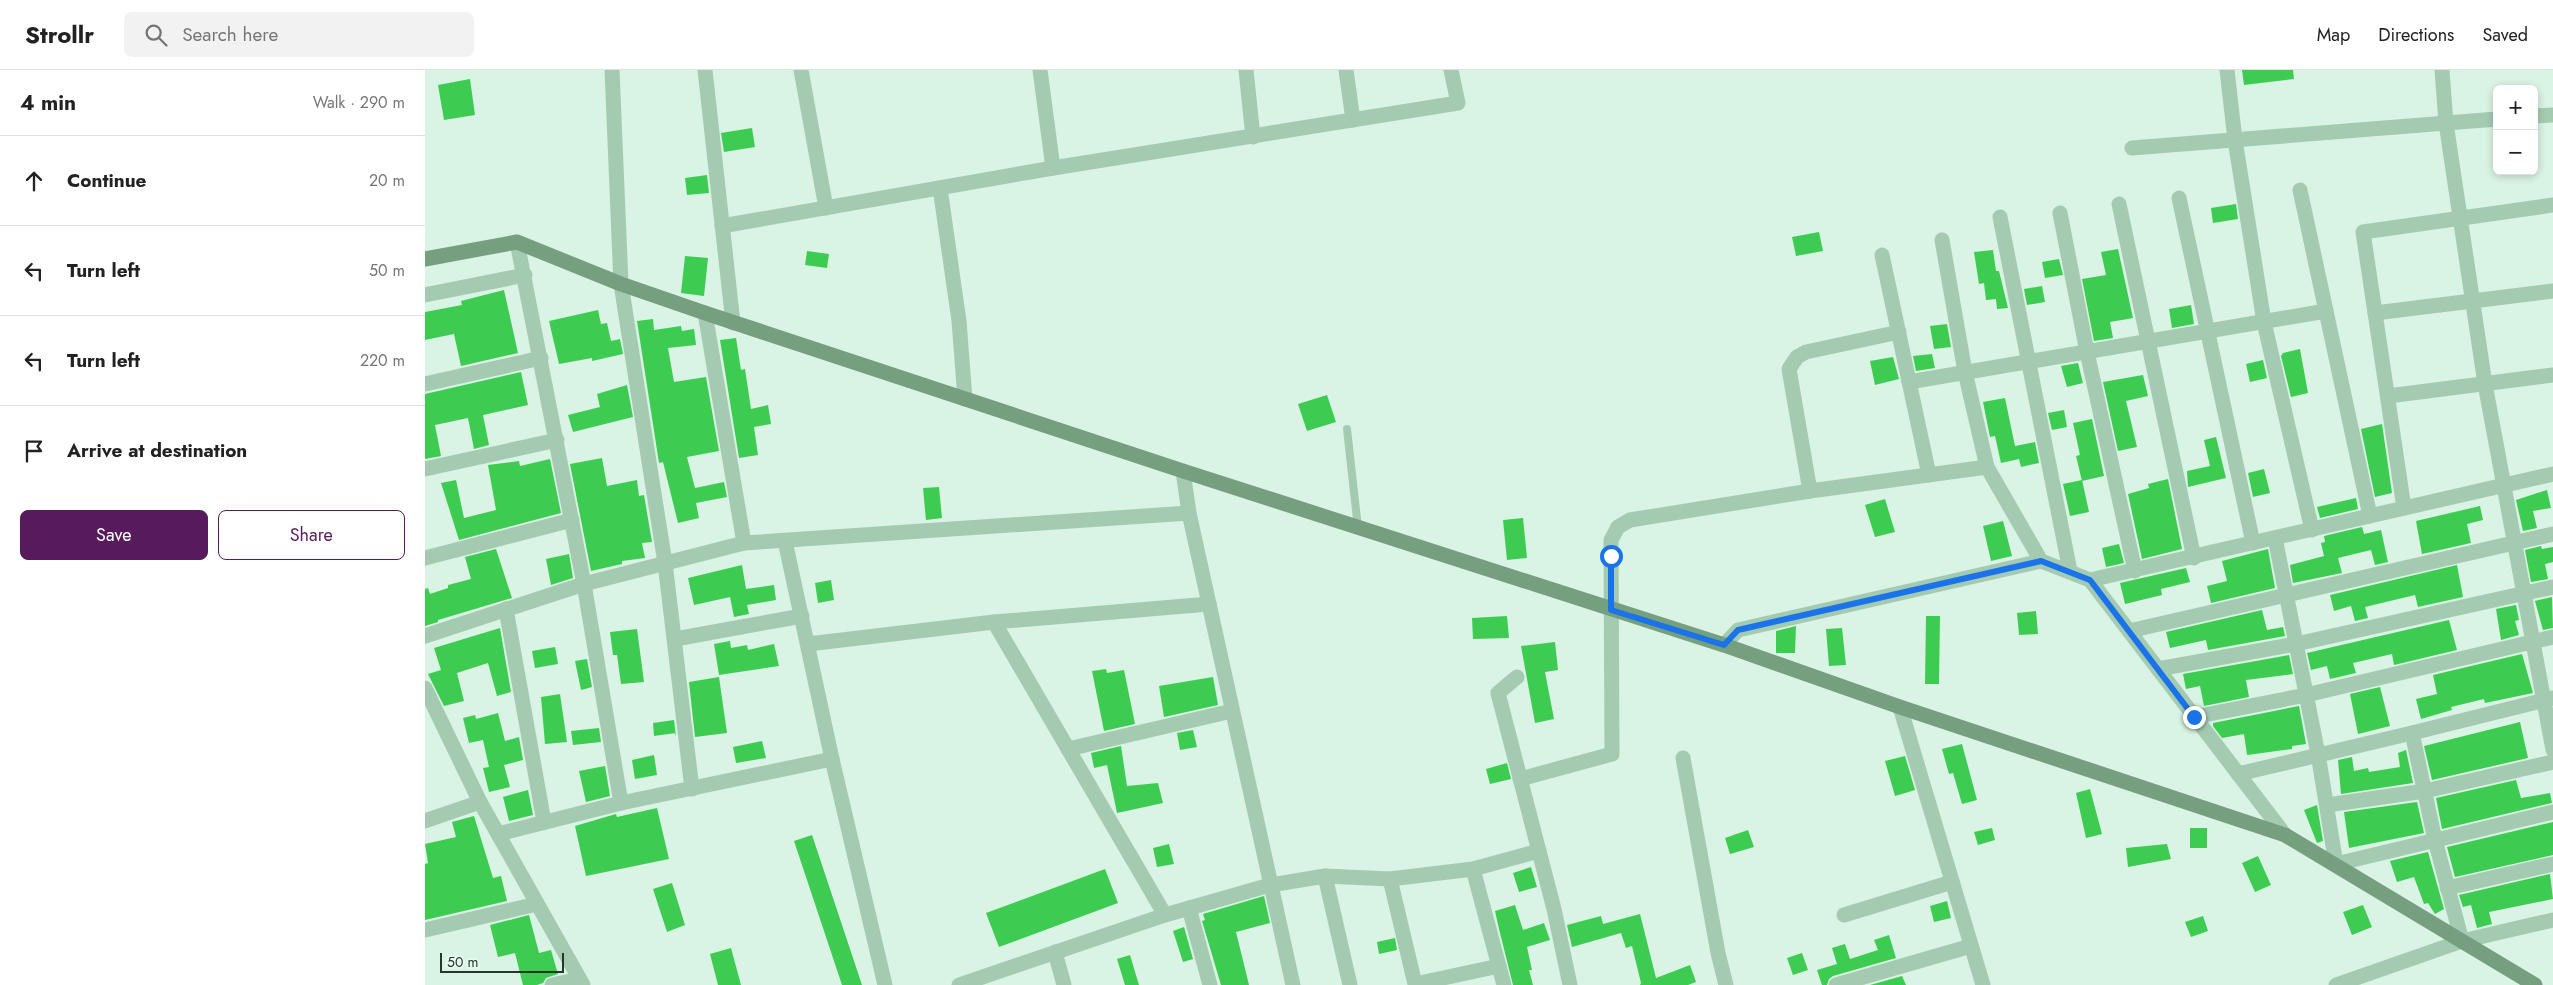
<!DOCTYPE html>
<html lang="en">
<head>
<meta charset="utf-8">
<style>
	body { margin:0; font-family:Jost,sans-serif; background:#f2f2f2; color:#222 }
	.controls { position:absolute; right:15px; top:15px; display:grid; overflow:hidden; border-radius:8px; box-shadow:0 2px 8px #0003 }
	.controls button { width:45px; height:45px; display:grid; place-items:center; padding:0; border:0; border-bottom:1px solid #e0e0e0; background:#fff; color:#222; font:25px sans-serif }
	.scale { position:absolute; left:15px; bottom:12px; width:124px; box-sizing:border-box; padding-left:5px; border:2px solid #26362a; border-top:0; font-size:14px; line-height:18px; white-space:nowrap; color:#26362a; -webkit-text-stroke:4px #e5faee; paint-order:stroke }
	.stop { position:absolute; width:15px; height:15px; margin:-11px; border:4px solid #1a73e8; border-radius:50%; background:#fff }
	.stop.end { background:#1a73e8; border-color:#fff; box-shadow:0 1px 5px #0008 }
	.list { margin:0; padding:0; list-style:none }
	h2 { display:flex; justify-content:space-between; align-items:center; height:65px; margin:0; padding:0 20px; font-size:21px }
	h2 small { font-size:16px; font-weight:400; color:#767676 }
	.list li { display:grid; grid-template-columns:32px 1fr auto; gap:15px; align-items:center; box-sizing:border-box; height:90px; padding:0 20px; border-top:1px solid #e0e0e0 }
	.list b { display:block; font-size:19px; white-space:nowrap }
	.list em { font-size:16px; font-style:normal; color:#767676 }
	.actions { display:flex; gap:10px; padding:15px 20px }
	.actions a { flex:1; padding:11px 0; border:1px solid #571a5a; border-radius:8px; text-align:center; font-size:18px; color:#571a5a }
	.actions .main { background:#571a5a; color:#fff }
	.icon { flex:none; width:28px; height:28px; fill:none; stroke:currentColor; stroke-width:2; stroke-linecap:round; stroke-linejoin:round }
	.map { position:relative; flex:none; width:2128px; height:915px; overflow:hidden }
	header { display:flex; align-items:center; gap:30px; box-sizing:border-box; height:70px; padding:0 25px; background:#fff; border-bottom:1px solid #e0e0e0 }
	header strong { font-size:24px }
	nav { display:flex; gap:28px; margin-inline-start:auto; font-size:18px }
	.search { width:350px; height:45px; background:#f2f2f2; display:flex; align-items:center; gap:12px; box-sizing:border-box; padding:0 18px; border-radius:8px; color:#767676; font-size:19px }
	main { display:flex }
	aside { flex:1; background:#fff }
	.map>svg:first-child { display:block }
	.building { fill:#3dcc51 }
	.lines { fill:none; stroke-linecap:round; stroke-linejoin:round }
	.lane { stroke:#a4cbb2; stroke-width:8 }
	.street { stroke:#a4cbb2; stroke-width:15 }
	.secondary { stroke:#769f80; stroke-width:15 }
	.route { stroke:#1a73e8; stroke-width:6 }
</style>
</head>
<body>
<header>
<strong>Strollr</strong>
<div class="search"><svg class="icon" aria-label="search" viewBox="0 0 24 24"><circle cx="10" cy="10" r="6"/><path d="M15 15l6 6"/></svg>Search here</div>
<nav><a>Map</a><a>Directions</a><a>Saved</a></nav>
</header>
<main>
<aside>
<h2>4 min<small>Walk · 290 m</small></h2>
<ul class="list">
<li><svg class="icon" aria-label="ahead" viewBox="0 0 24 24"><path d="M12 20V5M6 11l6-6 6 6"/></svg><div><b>Continue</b></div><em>20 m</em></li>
<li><svg class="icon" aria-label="left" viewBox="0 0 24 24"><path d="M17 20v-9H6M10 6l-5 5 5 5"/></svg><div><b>Turn left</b></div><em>50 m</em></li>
<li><svg class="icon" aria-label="left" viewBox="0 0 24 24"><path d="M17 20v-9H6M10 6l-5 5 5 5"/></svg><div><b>Turn left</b></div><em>220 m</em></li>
<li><svg class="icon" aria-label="arrive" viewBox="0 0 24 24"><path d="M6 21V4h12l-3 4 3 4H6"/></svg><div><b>Arrive at destination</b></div></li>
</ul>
<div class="actions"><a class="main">Save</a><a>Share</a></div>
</aside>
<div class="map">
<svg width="2128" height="915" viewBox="0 0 2128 915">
	<rect width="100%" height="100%" fill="#d9f3e4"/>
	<g class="building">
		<path d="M 1817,0 L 1868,0 L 1869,9 L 1819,15 Z"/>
		<path d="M 45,9 L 50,45 L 19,50 L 13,15 Z"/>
		<path d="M 327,58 L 330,77 L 299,82 L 296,63 Z"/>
		<path d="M 282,105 L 284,123 L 262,125 L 260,108 Z"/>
		<path d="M 1811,134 L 1813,149 L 1788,153 L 1786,138 Z"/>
		<path d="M 1394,162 L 1398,181 L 1371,186 L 1367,167 Z"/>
		<path d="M 1693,179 L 1708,248 L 1685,252 L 1688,268 L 1669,271 L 1657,209 L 1681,205 L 1676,182 Z"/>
		<path d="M 1568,180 L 1571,201 L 1574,201 L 1583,238 L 1572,239 L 1571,229 L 1561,230 L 1559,213 L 1554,214 L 1549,182 Z"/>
		<path d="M 382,181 L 404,184 L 402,198 L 380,195 Z"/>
		<path d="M 260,186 L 283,188 L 279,226 L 256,223 Z"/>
		<path d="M 1634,189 L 1638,205 L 1620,208 L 1617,192 Z"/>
		<path d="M 1617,216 L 1620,232 L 1602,235 L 1599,219 Z"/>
		<path d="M 79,220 L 93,283 L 36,296 L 29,264 L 0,270 L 0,242 L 37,235 L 36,231 Z"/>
		<path d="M 1766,235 L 1769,254 L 1747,258 L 1744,239 Z"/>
		<path d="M 173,240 L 176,254 L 182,253 L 186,271 L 195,269 L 198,284 L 167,291 L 167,288 L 134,294 L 124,251 Z"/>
		<path d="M 228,249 L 229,260 L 256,256 L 257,261 L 269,259 L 271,275 L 243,278 L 249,312 L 281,307 L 294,381 L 262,387 L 270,418 L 299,412 L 302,427 L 271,433 L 274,448 L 253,453 L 238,392 L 234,393 L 212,251 Z"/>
		<path d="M 1522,254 L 1526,277 L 1509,279 L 1505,256 Z"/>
		<path d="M 311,268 L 316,300 L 320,299 L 326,339 L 343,335 L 346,354 L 329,357 L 333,385 L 314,388 L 295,270 Z"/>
		<path d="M 1875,279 L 1883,323 L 1866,327 L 1856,286 L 1858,283 Z"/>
		<path d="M 1507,284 L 1510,298 L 1491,301 L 1488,286 Z"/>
		<path d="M 1468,287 L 1474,309 L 1450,315 L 1445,291 Z"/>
		<path d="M 1838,290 L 1842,308 L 1825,312 L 1821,294 Z"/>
		<path d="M 1653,293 L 1658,313 L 1642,317 L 1636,296 Z"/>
		<path d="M 96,302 L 103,335 L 58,345 L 64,375 L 49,379 L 43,348 L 10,355 L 16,386 L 0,389 L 0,324 Z"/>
		<path d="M 1718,305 L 1723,326 L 1701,331 L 1712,377 L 1693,381 L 1678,312 Z"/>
		<path d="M 202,315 L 208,347 L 148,362 L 143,345 L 175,337 L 172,324 Z"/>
		<path d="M 902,325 L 911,352 L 882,361 L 873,334 Z"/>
		<path d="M 1580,328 L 1590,376 L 1610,372 L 1614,393 L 1596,397 L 1594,389 L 1576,393 L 1570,366 L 1565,367 L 1558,332 Z"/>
		<path d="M 1639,340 L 1642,357 L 1627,360 L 1623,343 Z"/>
		<path d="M 1667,349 L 1679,406 L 1657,411 L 1651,386 L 1655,385 L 1648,353 Z"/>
		<path d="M 1957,354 L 1967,423 L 1950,427 L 1936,359 Z"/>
		<path d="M 1791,367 L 1801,408 L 1763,417 L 1762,401 L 1785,396 L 1779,370 Z"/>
		<path d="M 177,388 L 182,416 L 212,410 L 214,426 L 219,425 L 227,472 L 217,473 L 220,488 L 197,491 L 197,494 L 166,501 L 145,394 Z"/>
		<path d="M 125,389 L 136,443 L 34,470 L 16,413 L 31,410 L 39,448 L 71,440 L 63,395 L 94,391 L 95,396 Z"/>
		<path d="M 1839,399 L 1845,423 L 1828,427 L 1823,403 Z"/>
		<path d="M 1743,409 L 1757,479 L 1717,489 L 1703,424 L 1724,418 L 1723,414 Z"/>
		<path d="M 1657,410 L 1664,442 L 1645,446 L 1638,414 Z"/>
		<path d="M 514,417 L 517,448 L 501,450 L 498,418 Z"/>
		<path d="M 2122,420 L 2126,438 L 2108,441 L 2112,458 L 2098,461 L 2091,430 Z"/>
		<path d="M 1931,428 L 1933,439 L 1895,448 L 1892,437 Z"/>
		<path d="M 1460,429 L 1470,462 L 1450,467 L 1440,435 Z"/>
		<path d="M 2055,436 L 2058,450 L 2042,454 L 2046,473 L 1997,484 L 1991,451 Z"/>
		<path d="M 1098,448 L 1102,488 L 1082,490 L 1078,450 Z"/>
		<path d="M 1578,451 L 1587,486 L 1566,491 L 1558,456 Z"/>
		<path d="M 1937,457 L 1939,464 L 1956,460 L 1963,492 L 1950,495 L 1946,480 L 1913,488 L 1917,503 L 1868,513 L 1865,495 L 1899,486 L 1896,473 L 1900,472 L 1899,466 Z"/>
		<path d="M 1694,474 L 1699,493 L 1681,497 L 1677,478 Z"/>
		<path d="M 2116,476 L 2117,479 L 2128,477 L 2128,492 L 2120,494 L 2123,509 L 2106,512 L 2100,480 Z"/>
		<path d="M 71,479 L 87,528 L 13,550 L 13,552 L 0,556 L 0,519 L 3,518 L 5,524 L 23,518 L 23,515 L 46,509 L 40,487 Z"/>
		<path d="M 1843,479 L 1850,518 L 1786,533 L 1782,516 L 1802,511 L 1797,491 Z"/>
		<path d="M 144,484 L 148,508 L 126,515 L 121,489 Z"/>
		<path d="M 317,495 L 321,519 L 349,515 L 351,530 L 322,535 L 324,544 L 309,547 L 305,527 L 269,535 L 263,508 Z"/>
		<path d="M 2032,495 L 2038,527 L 1993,537 L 1990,525 L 1940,537 L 1943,548 L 1930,551 L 1926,536 L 1909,541 L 1905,525 Z"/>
		<path d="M 1761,498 L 1765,512 L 1736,519 L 1737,525 L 1700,534 L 1695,513 Z"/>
		<path d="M 406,510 L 409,530 L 393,533 L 390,513 Z"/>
		<path d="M 2127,527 L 2128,558 L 2118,560 L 2110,531 Z"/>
		<path d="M 2091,535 L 2094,550 L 2090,551 L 2094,565 L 2076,570 L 2071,539 Z"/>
		<path d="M 1837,540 L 1842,560 L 1858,557 L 1860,566 L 1783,580 L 1781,570 L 1745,578 L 1741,562 Z"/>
		<path d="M 1611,541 L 1613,564 L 1594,565 L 1592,543 Z"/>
		<path d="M 1082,546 L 1084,568 L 1048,569 L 1047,548 Z"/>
		<path d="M 1501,546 L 1515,546 L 1514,614 L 1500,614 Z"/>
		<path d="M 2024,550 L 2032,580 L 1969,595 L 1967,584 L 1928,593 L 1931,603 L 1905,609 L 1902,596 L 1886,600 L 1882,583 Z"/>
		<path d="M 1371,556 L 1370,583 L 1351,583 L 1351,561 Z"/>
		<path d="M 75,558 L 86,622 L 72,626 L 63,593 L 32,603 L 39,631 L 19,636 L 3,604 L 16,600 L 9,578 Z"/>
		<path d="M 1417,558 L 1421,595 L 1404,596 L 1401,559 Z"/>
		<path d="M 212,559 L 219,612 L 196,614 L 192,585 L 188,585 L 185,562 Z"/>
		<path d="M 305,571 L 306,578 L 322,575 L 323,580 L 349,574 L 354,596 L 294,605 L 289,574 Z"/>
		<path d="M 1130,572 L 1133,600 L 1120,602 L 1129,649 L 1110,653 L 1096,576 Z"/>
		<path d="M 130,577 L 133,594 L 110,598 L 107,581 Z"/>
		<path d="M 2097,584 L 2108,623 L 2060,633 L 2059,629 L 2026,637 L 2027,640 L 1996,649 L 1991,629 L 2012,624 L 2008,605 Z"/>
		<path d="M 1864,585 L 1868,604 L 1821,610 L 1824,627 L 1779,636 L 1775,616 L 1761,619 L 1758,604 Z"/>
		<path d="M 162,589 L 167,617 L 156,620 L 150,591 Z"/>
		<path d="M 681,599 L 682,603 L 699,600 L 710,654 L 679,661 L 667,601 Z"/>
		<path d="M 294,607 L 302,663 L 270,667 L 264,612 Z"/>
		<path d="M 788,607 L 793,635 L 739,647 L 734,616 Z"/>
		<path d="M 1955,617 L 1965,656 L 1933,664 L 1925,624 Z"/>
		<path d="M 135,624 L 142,672 L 120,674 L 116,627 Z"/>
		<path d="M 1874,636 L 1881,674 L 1867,676 L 1867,679 L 1822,685 L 1819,664 L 1797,668 L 1788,656 L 1788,653 Z"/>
		<path d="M 73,643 L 80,671 L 94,667 L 98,690 L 79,695 L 85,717 L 64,722 L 58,698 L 64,697 L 58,670 L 44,673 L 38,648 L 50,645 L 51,649 Z"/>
		<path d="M 249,650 L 251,667 L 251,663 L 229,666 L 228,653 Z"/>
		<path d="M 2095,652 L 2103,688 L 2007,710 L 1999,676 Z"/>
		<path d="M 174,658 L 176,672 L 148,675 L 146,661 Z"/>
		<path d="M 768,660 L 772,677 L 755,680 L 752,663 Z"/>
		<path d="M 337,671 L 341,688 L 311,693 L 308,677 Z"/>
		<path d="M 1537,674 L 1552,730 L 1537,734 L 1528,703 L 1524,704 L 1517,679 Z"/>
		<path d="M 696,676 L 702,716 L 733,713 L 738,733 L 692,743 L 682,695 L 669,698 L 666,683 Z"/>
		<path d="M 1981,680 L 1988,713 L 1916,724 L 1913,690 L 1927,687 L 1929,701 L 1943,698 L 1944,702 L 1975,697 L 1973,683 Z"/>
		<path d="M 229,685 L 232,705 L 210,709 L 207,690 Z"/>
		<path d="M 1480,686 L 1490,720 L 1470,726 L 1460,691 Z"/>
		<path d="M 1082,693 L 1086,709 L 1065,714 L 1061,699 Z"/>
		<path d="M 180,696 L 185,726 L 161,732 L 154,701 Z"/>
		<path d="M 2091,710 L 2096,728 L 2125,723 L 2127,733 L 2017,759 L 2011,728 Z"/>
		<path d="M 1665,719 L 1677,764 L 1661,768 L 1651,723 Z"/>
		<path d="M 103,720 L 108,745 L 84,751 L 78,727 Z"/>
		<path d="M 1992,732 L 1999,763 L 1924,778 L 1919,742 Z"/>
		<path d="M 1892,735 L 1898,771 L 1892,773 L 1879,740 Z"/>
		<path d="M 232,738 L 244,789 L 161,806 L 150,756 L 191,744 L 192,747 Z"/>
		<path d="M 49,746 L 68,808 L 76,806 L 82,831 L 0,850 L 0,794 L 3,793 L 0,774 L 31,767 L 27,752 Z"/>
		<path d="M 2128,752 L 2128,785 L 2030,807 L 2022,777 Z"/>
		<path d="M 1567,758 L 1570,770 L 1553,775 L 1549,762 Z"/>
		<rect x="1765" y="758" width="17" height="20"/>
		<path d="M 1323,760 L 1329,777 L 1305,784 L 1300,768 Z"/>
		<path d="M 387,765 L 437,915 L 417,915 L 369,771 Z"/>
		<path d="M 744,774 L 749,794 L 732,797 L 728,778 Z"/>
		<path d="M 1742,774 L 1746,789 L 1703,797 L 1701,778 Z"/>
		<path d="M 2003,782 L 2019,839 L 2010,844 L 2003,833 L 1999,834 L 1989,807 L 1972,812 L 1965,791 Z"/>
		<path d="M 1833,786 L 1846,815 L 1830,822 L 1817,793 Z"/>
		<path d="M 1106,797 L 1112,817 L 1094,822 L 1088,803 Z"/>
		<path d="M 680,799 L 693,833 L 574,877 L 561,843 Z"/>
		<path d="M 2125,804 L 2128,829 L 2064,842 L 2067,854 L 2052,858 L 2046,835 L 2038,837 L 2034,825 Z"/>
		<path d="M 247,813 L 260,855 L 242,862 L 228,819 Z"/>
		<path d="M 839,826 L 845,853 L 811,862 L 824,915 L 796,915 L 777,851 L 780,850 L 778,844 Z"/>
		<path d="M 1522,831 L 1526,848 L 1509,852 L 1505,836 Z"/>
		<path d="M 1090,835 L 1098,860 L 1119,853 L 1125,870 L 1102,877 L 1107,900 L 1104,900 L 1108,915 L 1088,915 L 1074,859 L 1070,841 Z"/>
		<path d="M 1938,835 L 1947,857 L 1927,865 L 1918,842 Z"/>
		<path d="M 1215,844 L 1231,908 L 1265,895 L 1271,912 L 1263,915 L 1215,915 L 1216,913 L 1207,876 L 1201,878 L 1196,863 L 1147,877 L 1142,855 L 1176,846 L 1178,854 Z"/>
		<path d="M 104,845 L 114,883 L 126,880 L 133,904 L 121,908 L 118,913 L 112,915 L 98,915 L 90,883 L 73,887 L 65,855 Z"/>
		<path d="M 1778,846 L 1783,861 L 1766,867 L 1760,852 Z"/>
		<path d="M 759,857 L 768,889 L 758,892 L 748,861 Z"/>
		<path d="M 1464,865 L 1471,888 L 1408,906 L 1404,909 L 1402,915 L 1397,915 L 1392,900 L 1412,894 L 1407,878 L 1420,874 L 1425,889 L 1453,880 L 1449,870 Z"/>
		<path d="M 970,868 L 972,880 L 954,884 L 952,872 Z"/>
		<path d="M 306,878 L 316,915 L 293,915 L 285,884 Z"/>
		<path d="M 1377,883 L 1383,900 L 1368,905 L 1362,888 Z"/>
		<path d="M 705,885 L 714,915 L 700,915 L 692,889 Z"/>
		<path d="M 1477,906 L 1481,915 L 1445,915 Z"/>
	</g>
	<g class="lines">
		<path class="lane" d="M 922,359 L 933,458"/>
		<g class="street">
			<path d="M 187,0 L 196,214 L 240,493 L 267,719"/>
			<path d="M 280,0 L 308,253"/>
			<path d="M 376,0 L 401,138"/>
			<path d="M 615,0 L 628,98"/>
			<path d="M 821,0 L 828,67"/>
			<path d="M 921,0 L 928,50"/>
			<path d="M 1802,0 L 1810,70 L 1839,252 L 1887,460"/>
			<path d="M 2017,0 L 2021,53 L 2060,314 L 2128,680"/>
			<path d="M 2109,46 L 2128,45"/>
			<path d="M 1707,78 L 2072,49"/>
			<path d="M 515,118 L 534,251 L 540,329"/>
			<path d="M 1875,120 L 1945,446"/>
			<path d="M 1754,128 L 1828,473"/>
			<path d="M 1694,134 L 1769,488"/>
			<path d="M 1635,143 L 1662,282 L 1710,501"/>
			<path d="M 1575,147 L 1645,501"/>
			<path d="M 297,156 L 628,98 L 1033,33 L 1026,0"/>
			<path d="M 1517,170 L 1540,302 L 1562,397"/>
			<path d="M 92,172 L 159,514 L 196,733"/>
			<path d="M 1457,185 L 1504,405"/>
			<path d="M 0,225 L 100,205"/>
			<path d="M 280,243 L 319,473"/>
			<path d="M 1950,243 L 2128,221"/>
			<path d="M 1484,312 L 1901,241"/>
			<path d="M 0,314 L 116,288"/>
			<path d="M 1963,326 L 2128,305"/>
			<path d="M 0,399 L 132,370"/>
			<path d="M 758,401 L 764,443 L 868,915"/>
			<path d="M 1385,421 L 1364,299 L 1372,287 L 1381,282 L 1474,262"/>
			<path d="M 1979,438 L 1938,162 L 2128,135"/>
			<path d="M 1850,468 L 1893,684 L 1911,794 L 2128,742"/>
			<path d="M 360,471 L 407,689 L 460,915"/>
			<path d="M 0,488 L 147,450"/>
			<path d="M 1665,510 L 2128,404"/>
			<path d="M 81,539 L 119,752"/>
			<path d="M 569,552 L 740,845"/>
			<path d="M 1704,561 L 2128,464"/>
			<path d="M 0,566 L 159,514 L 319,473 L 764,443"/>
			<path d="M 250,569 L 377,546"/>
			<path d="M 383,574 L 569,552 L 784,534"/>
			<path d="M 1299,575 L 1313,560 L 1616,491 L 1665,510 L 1860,765"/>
			<path d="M 1733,599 L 1871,574 L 2128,517"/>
			<path d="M 1092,607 L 1073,623 L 1129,839 L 1145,915"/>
			<path d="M 0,618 L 55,732 L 158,915"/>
			<path d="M 2128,628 L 1987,663 L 2010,770 L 2037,871 L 2128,850"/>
			<path d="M 1475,637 L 1558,915"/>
			<path d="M 1769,647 L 1881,625 L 2128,567"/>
			<path d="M 643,679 L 807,641"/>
			<path d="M 1258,688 L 1293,883 L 1301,915"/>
			<path d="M 1813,704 L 1987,663"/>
			<path d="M 1095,709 L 1187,684 L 1186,470 L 1193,457 L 1205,450 L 1385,421 L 1562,397 L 1616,491"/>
			<path d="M 1902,735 L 2000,721 L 2128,692"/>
			<path d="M 0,751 L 55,732"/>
			<path d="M 73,764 L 196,733 L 407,689"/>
			<path d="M 1048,799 L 1079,915"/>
			<path d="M 900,806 L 925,915"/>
			<path d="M 965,809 L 990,914 L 1074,896"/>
			<path d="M 2022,818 L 2128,794"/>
			<path d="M 764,838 L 785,915"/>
			<path d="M 1419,845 L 1527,812"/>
			<path d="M 0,860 L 112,834"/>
			<path d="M 630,882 L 639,915"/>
			<path d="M 127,915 L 154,909"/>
			<path d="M 534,915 L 740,845 L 845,815 L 900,806 L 965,809 L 1048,799 L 1114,781"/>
			<path d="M 1411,915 L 1546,876"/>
			<path d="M 1911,915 L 2037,871"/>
		</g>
		<path class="secondary" d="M 0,189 L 92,172 L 196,214 L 280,243 L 758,401 L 1299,575 L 1475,637 L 1860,765 L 2110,915"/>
	</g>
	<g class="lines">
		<path class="route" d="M 1186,486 L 1186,540 L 1299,575 L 1313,560 L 1616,491 L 1665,510 L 1769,647"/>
	</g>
</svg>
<div class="controls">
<button>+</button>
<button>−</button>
</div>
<div class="scale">50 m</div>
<div class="stop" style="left:1186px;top:486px"></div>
<div class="stop end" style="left:1769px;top:647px"></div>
</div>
</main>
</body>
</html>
